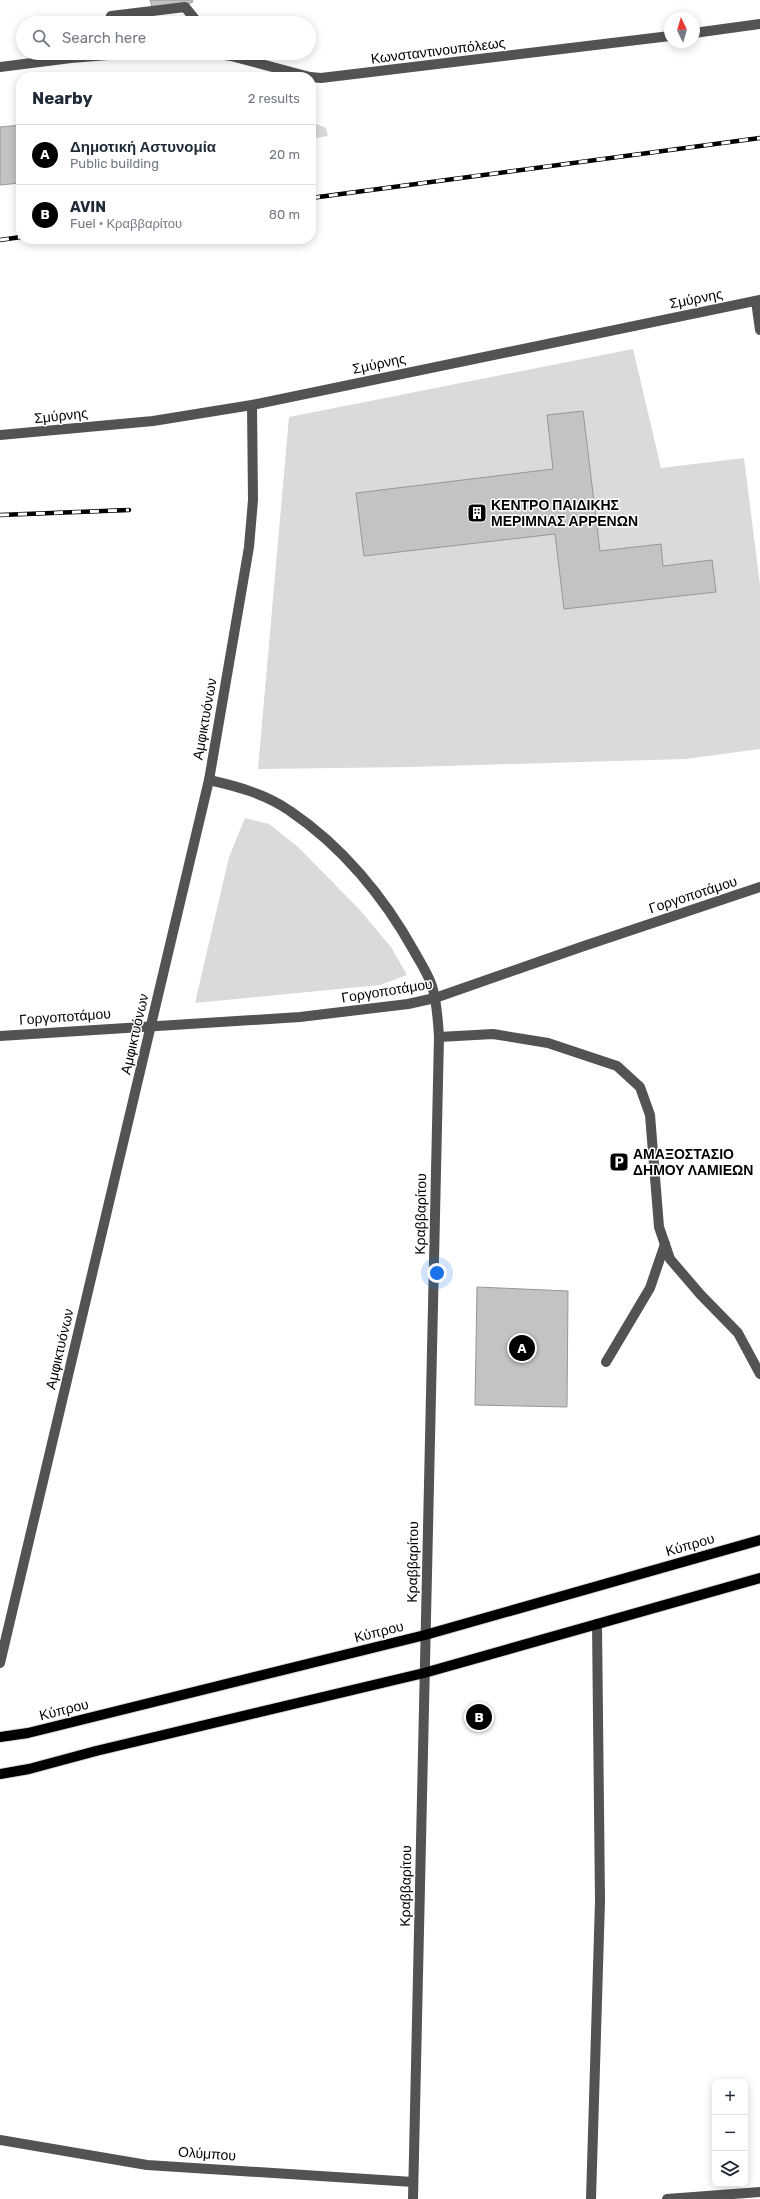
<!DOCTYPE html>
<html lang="en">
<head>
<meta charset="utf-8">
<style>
	body { margin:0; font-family:Rubik,sans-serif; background:#f6f6f7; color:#1f2937 }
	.controls { position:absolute; right:12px; bottom:12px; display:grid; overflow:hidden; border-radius:8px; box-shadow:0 2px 10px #0003 }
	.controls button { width:36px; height:36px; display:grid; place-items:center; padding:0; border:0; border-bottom:1px solid #e0e1e3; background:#fff; color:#1f2937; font:20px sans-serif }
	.compass { position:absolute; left:664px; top:12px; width:36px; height:36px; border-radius:50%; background:#fff; box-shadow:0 2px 10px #0003; rotate:355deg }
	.you { position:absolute; left:437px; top:1273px; width:14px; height:14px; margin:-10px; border:3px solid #fff; border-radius:50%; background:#1a73e8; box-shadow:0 0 0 6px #1a73e833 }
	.badge { display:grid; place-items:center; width:26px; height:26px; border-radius:50%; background:#000; color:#fff; font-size:13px; font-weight:700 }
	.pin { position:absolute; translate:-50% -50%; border:2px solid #fff; box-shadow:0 1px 4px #0006 }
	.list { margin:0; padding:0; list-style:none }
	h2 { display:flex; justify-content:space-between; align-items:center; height:52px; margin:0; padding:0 16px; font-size:17px }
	h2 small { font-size:13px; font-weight:400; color:#747a83 }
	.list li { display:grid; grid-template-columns:26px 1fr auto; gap:12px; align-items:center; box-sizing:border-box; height:60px; padding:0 16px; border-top:1px solid #e0e1e3 }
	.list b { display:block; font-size:15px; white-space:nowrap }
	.list p { margin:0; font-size:13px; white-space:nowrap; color:#747a83 }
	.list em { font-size:13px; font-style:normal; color:#747a83 }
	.icon { flex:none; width:22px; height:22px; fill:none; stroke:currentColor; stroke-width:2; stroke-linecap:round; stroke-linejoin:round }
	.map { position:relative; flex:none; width:760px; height:2199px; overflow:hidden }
	.search { position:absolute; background:#fff; box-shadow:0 2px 10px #0003; left:16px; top:16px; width:300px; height:44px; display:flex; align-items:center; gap:10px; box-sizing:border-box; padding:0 14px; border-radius:22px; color:#747a83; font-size:15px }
	.panel { position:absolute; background:#fff; box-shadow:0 2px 10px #0003; left:16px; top:72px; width:300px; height:172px; border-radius:16px }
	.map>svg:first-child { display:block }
	.green { fill:#dadada }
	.building { fill:#c3c3c3; stroke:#979797 }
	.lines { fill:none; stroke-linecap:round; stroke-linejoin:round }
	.major-casing { stroke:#dbdbdb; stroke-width:12 }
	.minor { stroke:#535353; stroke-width:10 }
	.major { stroke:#000; stroke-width:10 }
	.rail-casing { stroke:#000; stroke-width:4.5 }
	.rail { stroke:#fff; stroke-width:3; stroke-dasharray:9; stroke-linecap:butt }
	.labels { text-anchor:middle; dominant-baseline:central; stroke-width:3; stroke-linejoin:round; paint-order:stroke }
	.street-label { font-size:14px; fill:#000; stroke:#fff }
	.poi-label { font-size:14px; font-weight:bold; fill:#000; stroke:#fff; text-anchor:start }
</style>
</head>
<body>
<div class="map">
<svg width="760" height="2199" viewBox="0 0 760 2199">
	<rect width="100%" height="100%" fill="#fff"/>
	<g class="green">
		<path d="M 311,122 L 326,128 L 328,136 L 311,139 Z"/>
		<path d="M 633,349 L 661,468 L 744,458 L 760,585 L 760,749 L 685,759 L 411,767 L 258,769 L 289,417 Z"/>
		<path d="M 245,818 L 269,824 L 297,846 L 359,909 L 391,947 L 407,975 L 380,985 L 195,1003 L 229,857 Z"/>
	</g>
	<g class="building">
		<path d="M 150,0 L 192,0 L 193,2 L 155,15 Z"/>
		<path d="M 21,125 L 21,183 L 0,185 L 0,127 Z"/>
		<path d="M 583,411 L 600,551 L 661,544 L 663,566 L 712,560 L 716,592 L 564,609 L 555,534 L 364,556 L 356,493 L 553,469 L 547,415 Z"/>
		<path d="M 477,1287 L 568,1291 L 567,1407 L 475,1405 Z"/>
	</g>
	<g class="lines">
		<defs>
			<g id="major">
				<path d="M 0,1737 L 28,1733 L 425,1635 L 760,1540"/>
				<path d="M 0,1774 L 29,1769 L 96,1751 L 424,1673 L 760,1578"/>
			</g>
		</defs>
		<use href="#major" class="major-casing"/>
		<g class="minor">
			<path d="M 108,23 L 111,16 L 185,7 L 198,23"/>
			<path d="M 694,33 L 760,24"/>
			<path d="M 211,53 L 231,56 L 310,77 L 321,78 L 670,36"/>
			<path d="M 0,67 L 71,58 L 132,53"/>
			<path d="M 756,301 L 760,330"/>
			<path d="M 0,435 L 153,421 L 252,405 L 760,300"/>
			<path d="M 209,780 C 236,786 266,794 290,811 C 342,846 384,897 414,951 C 420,962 428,974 432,986 C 437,1002 438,1020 439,1037 L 413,2199"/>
			<path d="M 0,1036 L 300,1017 L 408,1004 L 435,998 L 581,947 L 760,887"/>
			<path d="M 439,1037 L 493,1034 L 548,1043 L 617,1066 L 640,1087 L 650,1115 L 659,1227 L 670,1259 L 700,1294 L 738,1333 L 760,1374"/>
			<path d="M 606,1362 L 650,1288 L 665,1244"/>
			<path d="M 0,1663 L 209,780 L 249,547 L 253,500 L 252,405"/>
			<path d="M 0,2140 L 147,2165 L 413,2182"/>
			<path d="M 591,2199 L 600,1901 L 597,1624"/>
			<path d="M 667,2199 L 760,2192"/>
		</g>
		<use href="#major" class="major"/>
		<defs>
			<g id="rail">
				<path d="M 311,198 L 760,138"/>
				<path d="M 0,240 L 21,237"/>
				<path d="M 0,515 L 129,510"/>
			</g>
		</defs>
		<use href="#rail" class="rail-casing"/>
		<use href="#rail" class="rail"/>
	</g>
	<defs>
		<symbol id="building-square" viewBox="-11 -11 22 22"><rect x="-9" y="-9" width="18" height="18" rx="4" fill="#000" stroke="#fff"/><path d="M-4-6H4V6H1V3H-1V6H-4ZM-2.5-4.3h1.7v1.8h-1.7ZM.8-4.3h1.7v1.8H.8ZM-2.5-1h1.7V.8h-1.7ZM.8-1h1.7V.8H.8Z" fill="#fff"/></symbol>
		<symbol id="parking-square" viewBox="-11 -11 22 22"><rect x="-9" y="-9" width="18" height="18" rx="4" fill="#000" stroke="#fff"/><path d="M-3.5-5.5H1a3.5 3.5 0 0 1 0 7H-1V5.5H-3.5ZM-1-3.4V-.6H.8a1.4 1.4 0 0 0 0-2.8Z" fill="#fff"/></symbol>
	</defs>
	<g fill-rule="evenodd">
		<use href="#building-square" x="466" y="502" width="22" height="22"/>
		<use href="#parking-square" x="608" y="1151" width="22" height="22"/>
	</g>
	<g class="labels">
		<g class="street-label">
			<text transform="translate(438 51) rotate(-7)">Κωνσταντινουπόλεως</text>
			<text transform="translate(696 299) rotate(-11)">Σμύρνης</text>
			<text transform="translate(379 364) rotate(-12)">Σμύρνης</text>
			<text transform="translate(61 416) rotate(-6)">Σμύρνης</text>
			<text transform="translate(205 719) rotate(-80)">Αμφικτυόνων</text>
			<text transform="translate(693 895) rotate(-18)">Γοργοποτάμου</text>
			<text transform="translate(387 991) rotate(-9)">Γοργοποτάμου</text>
			<text transform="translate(65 1017) rotate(-4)">Γοργοποτάμου</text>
			<text transform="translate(135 1034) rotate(-77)">Αμφικτυόνων</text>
			<text transform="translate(421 1214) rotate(-89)">Κραββαρίτου</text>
			<text transform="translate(60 1349) rotate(-77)">Αμφικτυόνων</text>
			<text transform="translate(690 1545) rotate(-16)">Κύπρου</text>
			<text transform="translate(413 1562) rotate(-89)">Κραββαρίτου</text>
			<text transform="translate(379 1632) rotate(-14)">Κύπρου</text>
			<text transform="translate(64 1710) rotate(-14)">Κύπρου</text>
			<text transform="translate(406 1886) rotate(-89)">Κραββαρίτου</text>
			<text transform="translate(207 2154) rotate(4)">Ολύμπου</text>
		</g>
		<g class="poi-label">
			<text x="491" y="505">ΚΕΝΤΡΟ ΠΑΙΔΙΚΗΣ<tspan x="491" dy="16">ΜΕΡΙΜΝΑΣ ΑΡΡΕΝΩΝ</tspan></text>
			<text x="633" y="1154">ΑΜΑΞΟΣΤΑΣΙΟ<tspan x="633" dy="16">ΔΗΜΟΥ ΛΑΜΙΕΩΝ</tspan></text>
		</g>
	</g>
</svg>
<div class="controls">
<button>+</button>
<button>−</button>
<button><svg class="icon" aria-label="layers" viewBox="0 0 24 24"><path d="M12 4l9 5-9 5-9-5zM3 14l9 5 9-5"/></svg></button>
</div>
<svg class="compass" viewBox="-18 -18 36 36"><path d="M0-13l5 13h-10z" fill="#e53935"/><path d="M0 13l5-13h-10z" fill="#747a83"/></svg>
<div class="you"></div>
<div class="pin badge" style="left:522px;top:1348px">A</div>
<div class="pin badge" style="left:479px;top:1717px">B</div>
<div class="search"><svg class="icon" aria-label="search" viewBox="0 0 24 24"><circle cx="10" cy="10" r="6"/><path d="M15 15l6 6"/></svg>Search here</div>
<section class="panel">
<h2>Nearby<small>2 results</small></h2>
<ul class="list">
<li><span class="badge">A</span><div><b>Δημοτική Αστυνομία</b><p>Public building</p></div><em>20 m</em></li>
<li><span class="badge">B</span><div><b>AVIN</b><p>Fuel · Κραββαρίτου</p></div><em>80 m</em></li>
</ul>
</section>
</div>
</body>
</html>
